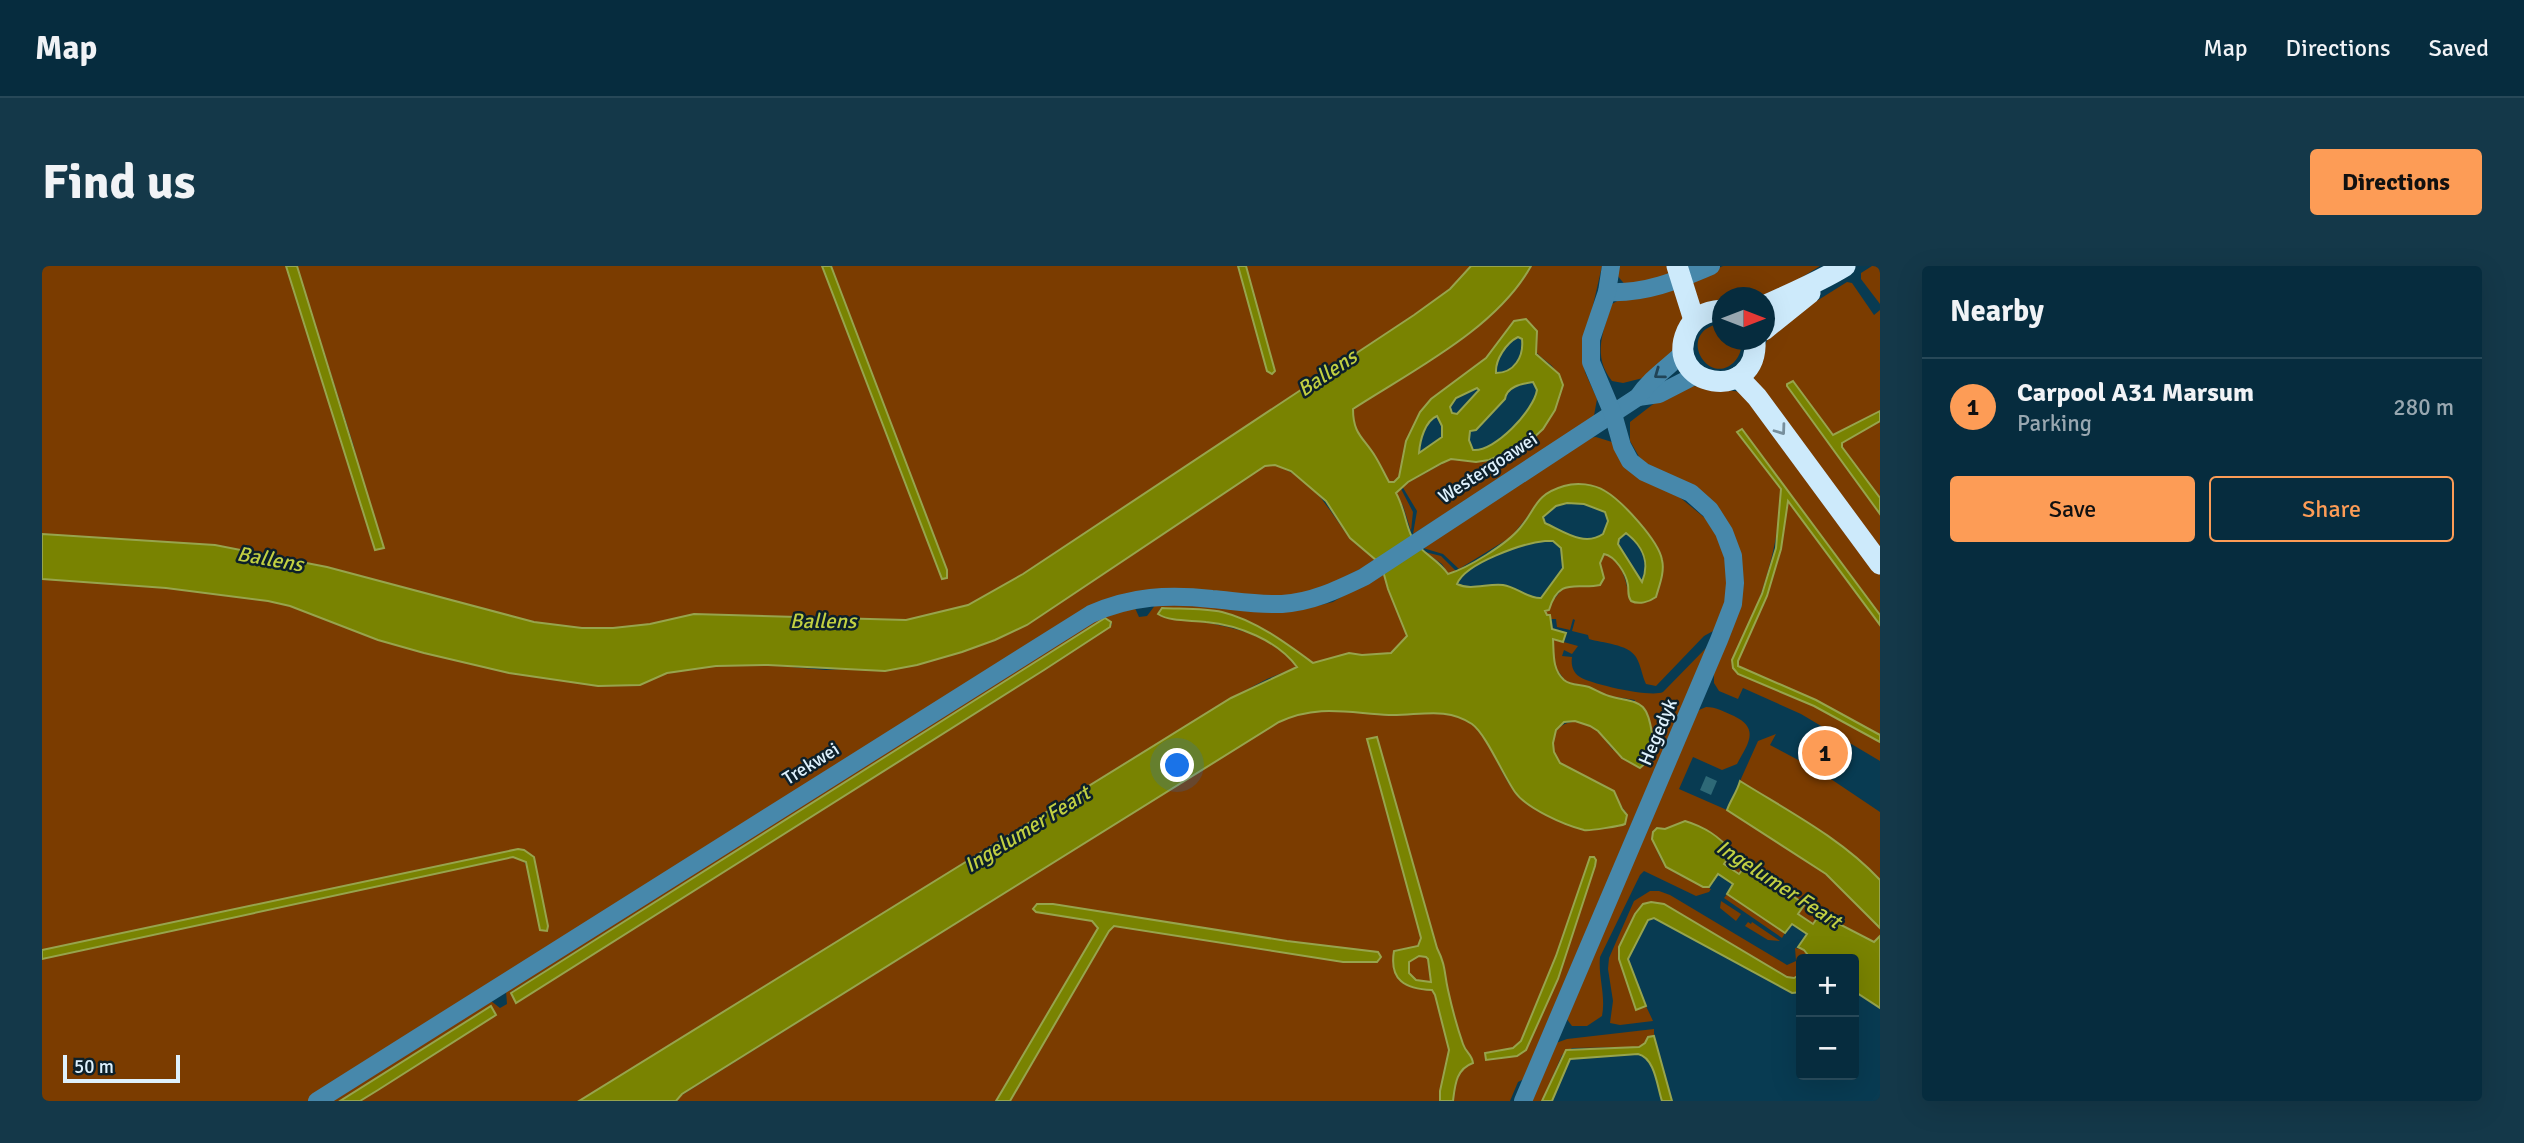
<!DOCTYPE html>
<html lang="en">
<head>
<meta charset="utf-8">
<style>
	body { margin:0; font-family:Signika,sans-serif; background:#143849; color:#f1f3f6 }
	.controls { position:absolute; right:21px; bottom:21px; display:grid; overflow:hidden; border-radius:7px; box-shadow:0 7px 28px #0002 }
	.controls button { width:63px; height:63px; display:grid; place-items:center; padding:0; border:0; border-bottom:2px solid #274858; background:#062c3e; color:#f1f3f6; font:35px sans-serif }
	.compass { position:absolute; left:1670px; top:21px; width:63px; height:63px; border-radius:50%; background:#062c3e; box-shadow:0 7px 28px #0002; rotate:90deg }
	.scale { position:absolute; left:21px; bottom:18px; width:117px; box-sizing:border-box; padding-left:7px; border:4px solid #def1fd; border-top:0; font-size:19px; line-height:24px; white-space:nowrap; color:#def1fd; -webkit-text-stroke:5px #0d202a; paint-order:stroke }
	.you { position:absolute; left:1136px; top:500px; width:24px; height:24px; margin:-18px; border:5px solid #fff; border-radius:50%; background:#1a73e8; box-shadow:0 0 0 10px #1a73e833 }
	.badge { display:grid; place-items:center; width:46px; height:46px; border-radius:50%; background:#fd9c56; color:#111; font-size:23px; font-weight:700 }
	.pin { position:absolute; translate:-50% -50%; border:4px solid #fff; box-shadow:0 2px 7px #0006 }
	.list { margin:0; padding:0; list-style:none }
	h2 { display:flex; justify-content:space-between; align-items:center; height:91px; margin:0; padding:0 28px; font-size:30px }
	h2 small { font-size:23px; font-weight:400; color:#98a7b0 }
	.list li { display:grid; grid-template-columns:46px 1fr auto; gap:21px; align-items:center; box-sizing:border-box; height:98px; padding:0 28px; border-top:2px solid #274858 }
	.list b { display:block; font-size:26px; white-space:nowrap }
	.list p { margin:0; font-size:23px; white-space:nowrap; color:#98a7b0 }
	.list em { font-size:23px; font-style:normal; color:#98a7b0 }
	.actions { display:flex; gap:14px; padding:21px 28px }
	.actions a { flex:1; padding:16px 0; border:2px solid #fd9c56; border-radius:7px; text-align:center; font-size:24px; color:#fd9c56 }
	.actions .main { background:#fd9c56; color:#111 }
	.map { position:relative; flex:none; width:1838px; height:835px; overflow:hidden; border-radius:7px }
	header { display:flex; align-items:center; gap:42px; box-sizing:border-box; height:98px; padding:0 35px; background:#062c3e; border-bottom:2px solid #274858 }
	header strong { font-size:33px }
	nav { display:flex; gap:38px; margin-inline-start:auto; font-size:24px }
	.intro { display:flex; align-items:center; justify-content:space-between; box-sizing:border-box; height:168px; padding:0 42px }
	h1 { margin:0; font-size:49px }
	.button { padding:18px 32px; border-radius:7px; background:#fd9c56; color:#111; font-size:24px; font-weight:700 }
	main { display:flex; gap:42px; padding:0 42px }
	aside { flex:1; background:#062c3e; border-radius:7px; box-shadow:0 7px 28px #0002 }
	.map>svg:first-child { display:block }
	.green { fill:#7b3c00; fill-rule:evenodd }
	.water { fill:#798301; stroke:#97a44d; stroke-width:2; fill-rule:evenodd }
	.building { fill:#2e6977 }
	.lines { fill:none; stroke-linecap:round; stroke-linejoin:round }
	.minor { stroke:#4788ab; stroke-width:18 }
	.highway { stroke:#cdeafb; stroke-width:21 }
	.oneway { stroke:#214457 }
	.oneway2 { stroke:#778f9d }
	.labels { text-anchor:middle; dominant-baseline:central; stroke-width:5; stroke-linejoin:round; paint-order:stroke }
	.street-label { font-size:19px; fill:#def1fd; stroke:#0d202a }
	.water-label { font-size:21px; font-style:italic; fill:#c2d042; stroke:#0d202a }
</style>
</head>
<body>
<header>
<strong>Map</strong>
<nav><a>Map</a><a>Directions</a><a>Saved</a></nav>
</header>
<div class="intro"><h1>Find us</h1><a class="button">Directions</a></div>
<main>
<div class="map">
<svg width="1838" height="835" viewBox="0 0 1838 835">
	<rect width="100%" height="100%" fill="#083b52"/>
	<g class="green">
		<path d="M 0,0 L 244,0 L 334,284 L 312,181 L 255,0 L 780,0 L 901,313 L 906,310 L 905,304 L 789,0 L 1196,0 L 1225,105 L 1230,108 L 1233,104 L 1204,0 L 1429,0 L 1408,23 L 1372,49 L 981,308 L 926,339 L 864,354 L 652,348 L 608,358 L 571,362 L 540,362 L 492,356 L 286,301 L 173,279 L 0,268 Z"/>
		<path d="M 1489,0 L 1560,0 L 1549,48 L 1542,94 L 1543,106 L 1555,133 L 1551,155 L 1371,268 L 1375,245 L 1360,220 L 1409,193 L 1434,196 L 1469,185 L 1501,163 L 1513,144 L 1521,119 C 1518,113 1514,104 1509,99 C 1492,85 1492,90 1495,65 L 1458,73 L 1444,92 L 1389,133 L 1378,146 L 1357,211 L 1349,217 L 1347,216 C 1342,208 1338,198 1333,190 C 1321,171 1311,168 1311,143 C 1369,105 1455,61 1489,0 Z"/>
		<path d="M 1576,0 L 1629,0 L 1633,9 L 1584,20 L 1575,9 Z"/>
		<path d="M 1681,0 L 1778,0 L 1723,34 L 1722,32 L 1680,32 L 1680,36 L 1658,40 L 1648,14 Z"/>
		<path d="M 1830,0 L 1838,0 L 1838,38 L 1819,13 L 1819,7 Z"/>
		<path d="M 1805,16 L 1810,17 L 1832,49 L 1838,44 L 1838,145 L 1791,169 L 1751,115 L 1745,120 L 1838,248 L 1838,288 L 1710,110 L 1726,72 L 1749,51 Z"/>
		<path d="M 1636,19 L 1642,55 L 1628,91 L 1601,112 L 1581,117 L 1570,115 C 1550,90 1561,65 1570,38 L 1577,34 Z"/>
		<path d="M 1676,58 L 1680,59 L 1680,74 L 1698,74 C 1700,81 1699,88 1693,95 C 1668,123 1633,68 1676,58 Z"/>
		<path d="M 1643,119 L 1700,126 L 1838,307 L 1838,349 L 1699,163 L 1695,167 L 1739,223 C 1737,290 1715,341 1691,402 L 1696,408 L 1772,440 L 1838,476 L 1838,495 L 1759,448 L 1701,422 L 1696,433 L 1677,425 L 1672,417 L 1672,406 L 1696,348 L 1690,264 L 1617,205 L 1599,194 L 1588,175 L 1588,156 L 1610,139 Z"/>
		<path d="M 1838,155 L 1838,232 L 1800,181 L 1800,177 Z"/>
		<path d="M 1554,171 L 1570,176 L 1663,252 L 1679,277 L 1686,306 L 1684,336 L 1673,364 L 1662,370 L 1614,420 L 1604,418 C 1600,410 1599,399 1594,391 C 1586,378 1560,377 1547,373 L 1546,369 L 1530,365 L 1533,354 L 1531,353 L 1528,364 L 1515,361 L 1514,353 L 1508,353 L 1503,345 L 1521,322 L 1539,318 L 1558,319 L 1562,312 L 1558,297 L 1562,288 C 1582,292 1584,320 1589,335 L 1620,294 C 1608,264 1580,232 1549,219 L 1486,250 L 1469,271 L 1417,303 L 1401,288 L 1381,282 L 1544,172 Z"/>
		<path d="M 1233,199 C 1271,213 1284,239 1306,270 C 1313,279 1326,287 1335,295 L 1261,331 L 1096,326 L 267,835 L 0,835 L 0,693 L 471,591 L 479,592 L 485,600 L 494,599 L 476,583 L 0,684 L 0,313 L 124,322 L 226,335 L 248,340 L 336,374 L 382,387 L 467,407 L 556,420 L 598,419 L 625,407 L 674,400 L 726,399 L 784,404 L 875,399 L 953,374 L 985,359 L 1223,200 Z"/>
		<path d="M 1358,221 L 1371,246 L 1369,265 L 1361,240 L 1353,227 Z"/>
		<path d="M 1746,235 L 1838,359 L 1838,469 L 1774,434 L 1696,400 L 1696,395 L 1725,330 Z"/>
		<path d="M 1383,286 L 1399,290 L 1414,305 L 1406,308 L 1400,298 Z"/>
		<path d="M 1341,305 L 1346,323 L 1365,370 L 1348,387 L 1320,389 L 1307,387 L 1271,397 C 1244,377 1213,354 1181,346 C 1162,342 1140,343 1121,342 L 1117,344 L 1118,350 L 1126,352 C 1172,357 1224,362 1255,401 L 1225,413 L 1189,432 L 537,835 L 318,835 L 454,749 L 449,740 L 298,835 L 282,835 L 449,735 L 458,742 L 465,738 L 464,725 L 1045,356 L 1093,342 L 1097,351 L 1105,350 L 1114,338 L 1254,345 L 1291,336 ZM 1063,352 L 1070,358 L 1068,361 L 1002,404 L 474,736 L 469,726 Z"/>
		<path d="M 1511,373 L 1536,380 L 1530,388 L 1522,384 L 1520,390 L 1530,391 C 1529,398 1530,406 1538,411 C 1549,418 1609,432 1621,426 L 1667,379 L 1586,566 L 1484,812 L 1476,816 L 1468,835 L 1411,835 C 1413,819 1414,803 1431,797 C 1430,788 1424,787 1421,778 C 1415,761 1410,742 1406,724 C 1402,707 1404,699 1395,682 L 1335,471 L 1325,473 L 1379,672 L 1376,680 L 1353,684 L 1351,692 L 1381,724 L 1390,724 L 1393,729 L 1407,784 L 1398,825 L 1398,835 L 968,835 L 1067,665 L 1072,660 L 1077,659 L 1301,696 L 1336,686 L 1245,675 L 1011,638 L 995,638 L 994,646 L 1050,655 L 1056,661 L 1054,667 L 954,835 L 634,835 L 640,829 L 1237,456 C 1276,438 1306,447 1347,449 C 1375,450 1412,437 1434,461 C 1455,484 1460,522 1488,540 C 1495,544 1506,545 1514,546 C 1534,551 1556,554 1576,560 L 1584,546 C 1577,540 1577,529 1570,524 C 1556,513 1528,508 1517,495 C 1498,472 1522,442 1553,463 C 1560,468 1565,477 1571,484 L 1593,434 L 1567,430 L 1545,420 L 1524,416 L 1512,399 ZM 1549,591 L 1554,595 L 1553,600 L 1516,713 L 1474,790 L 1443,787 L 1471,782 L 1479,775 L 1514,690 Z"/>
		<path d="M 1664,441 C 1674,441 1683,446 1692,450 C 1719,463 1705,479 1695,498 L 1680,504 L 1651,491 L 1637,523 L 1685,544 L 1784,608 L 1838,662 L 1838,670 L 1833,676 L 1779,648 L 1772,658 L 1756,648 L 1762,638 L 1704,600 L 1698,608 L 1682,598 L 1643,555 L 1622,563 L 1613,563 L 1610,569 C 1612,576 1618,596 1624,600 C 1636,611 1656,617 1669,623 L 1667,626 L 1654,630 L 1602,605 L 1598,609 L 1558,691 C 1556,711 1564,729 1560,750 L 1545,760 L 1530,760 L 1524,752 L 1650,457 L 1657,444 Z"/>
		<path d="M 1734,468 L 1728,479 L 1777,505 L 1838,546 L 1838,614 L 1797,577 L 1698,515 L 1716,475 Z"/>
		<path d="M 1608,625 L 1617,625 L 1628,629 L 1745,699 L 1754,695 L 1753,682 L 1762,684 L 1769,693 L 1759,693 L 1759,708 L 1752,712 L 1745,711 L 1622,638 L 1593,648 L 1577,681 L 1577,693 L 1595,744 L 1604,740 L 1611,755 L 1578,759 L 1568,757 L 1571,735 L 1566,703 L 1567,692 L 1592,635 Z"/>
		<path d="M 1685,628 L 1743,667 L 1740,672 L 1682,632 Z"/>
		<path d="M 1679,635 L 1699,648 L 1694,655 L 1678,642 Z"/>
		<path d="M 1706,656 L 1709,658 L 1710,656 L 1738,675 L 1726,674 L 1703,660 Z"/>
		<path d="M 1377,690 L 1384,691 L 1386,693 L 1389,716 L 1374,714 L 1367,707 L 1367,696 Z"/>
		<path d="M 1612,763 L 1612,770 L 1606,772 L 1603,777 L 1597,781 L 1530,782 L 1520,789 L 1500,835 L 1489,835 L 1514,777 L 1525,773 Z"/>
	</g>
	<g class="water">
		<path d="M 244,0 L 255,0 L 342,282 L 333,284 Z"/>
		<path d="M 780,0 L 789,0 L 905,304 L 905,312 L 900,313 Z"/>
		<path d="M 1196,0 L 1204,0 L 1233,105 L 1230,108 L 1225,105 Z"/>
		<path d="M 1429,0 L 1489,0 C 1454,63 1371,104 1311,143 C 1311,168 1321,171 1333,190 C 1338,198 1342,207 1347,216 L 1352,216 L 1357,211 L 1364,175 L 1378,146 L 1389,133 L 1444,92 L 1472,55 L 1484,53 L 1495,65 L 1494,88 L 1517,108 L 1521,119 L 1513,144 L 1501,163 L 1486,177 L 1447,194 L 1434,196 L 1409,193 L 1400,197 L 1366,216 L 1354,227 C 1363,243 1364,262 1371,273 C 1380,288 1396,293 1406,308 C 1426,302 1465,278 1478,262 C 1495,242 1492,229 1522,220 C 1535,216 1552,218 1563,225 C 1580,235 1617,275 1620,294 C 1623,306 1617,320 1614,331 C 1607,336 1597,339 1589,335 C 1585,329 1587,326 1586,319 C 1584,307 1573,290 1562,288 L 1558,297 L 1562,312 L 1558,319 C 1535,324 1517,310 1507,344 L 1503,345 L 1505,349 L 1508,349 L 1510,363 L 1524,367 L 1521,376 L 1511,373 C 1512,388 1510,403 1522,414 C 1529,420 1538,418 1547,421 C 1554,424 1560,428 1567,430 C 1595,438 1605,431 1610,468 C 1612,482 1609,493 1598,502 L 1580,492 L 1556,465 L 1548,460 L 1533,455 L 1522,456 L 1514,464 L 1511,477 L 1512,486 L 1518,497 L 1572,525 L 1580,543 L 1585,549 L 1583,558 C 1579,560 1547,565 1542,564 C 1522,559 1484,542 1473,526 C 1461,509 1444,468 1430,458 C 1404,440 1376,450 1347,449 C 1306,447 1276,438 1237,456 L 640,828 L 634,835 L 537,835 L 1189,432 L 1255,401 C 1235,374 1196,359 1164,356 C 1149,354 1128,356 1116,348 L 1120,342 C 1139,343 1162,342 1180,346 C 1213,354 1244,377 1271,397 L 1307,387 L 1320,389 L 1349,387 L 1365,370 L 1346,323 L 1341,305 L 1335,295 L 1308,272 L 1284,235 L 1249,205 L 1233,199 L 1223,200 L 985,359 L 953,374 L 920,386 L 875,399 L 843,405 L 726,399 L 674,400 L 625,407 L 598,419 L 556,420 L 467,407 L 382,387 L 336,374 L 248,340 L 226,335 L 124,322 L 0,313 L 0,268 L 173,279 L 285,301 L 492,356 L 540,362 L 571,362 L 608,358 L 652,348 L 864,354 L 926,339 L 981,308 L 1372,49 L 1408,23 ZM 1476,71 L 1480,73 C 1482,91 1472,107 1454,107 C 1453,94 1464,77 1476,71 ZM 1491,116 L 1495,124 C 1492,144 1453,186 1431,184 L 1427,174 L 1428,165 L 1434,164 L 1463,133 C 1465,120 1480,118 1491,116 ZM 1435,122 L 1437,124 L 1415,148 L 1410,147 L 1408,141 L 1414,132 ZM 1395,150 L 1400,160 L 1400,171 L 1377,187 C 1378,174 1383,155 1395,150 ZM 1525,237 L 1542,238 L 1563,246 L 1566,255 L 1561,268 C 1542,281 1521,265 1503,257 L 1501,251 L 1514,240 ZM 1584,267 C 1601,280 1608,297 1600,316 L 1576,278 L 1577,273 ZM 1503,275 L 1511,275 L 1519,282 L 1521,302 L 1499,332 C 1486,333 1475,321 1461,319 C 1446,317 1429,325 1415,318 C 1423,297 1482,277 1503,275 Z"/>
		<path d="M 1751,115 L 1791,169 L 1838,145 L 1838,155 L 1800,177 L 1800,181 L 1838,232 L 1838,248 L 1745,120 L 1745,118 Z"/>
		<path d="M 1700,163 L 1838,349 L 1838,359 L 1746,235 L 1739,283 L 1725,330 L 1696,395 L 1696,400 L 1774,434 L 1838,469 L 1838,476 L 1772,440 L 1696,408 L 1691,402 L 1690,394 L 1720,328 L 1734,282 L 1739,223 L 1695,166 Z"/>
		<path d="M 1063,352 L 1069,356 L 1068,361 L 1002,404 L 474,737 L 469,727 Z"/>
		<path d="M 1335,471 L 1395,682 C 1404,700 1402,706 1406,724 C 1410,742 1415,761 1421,778 C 1424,787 1430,788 1431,797 C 1414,803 1413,819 1411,835 L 1398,835 L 1398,825 L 1407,784 L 1393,729 L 1390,724 C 1363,723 1347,714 1352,685 L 1376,680 L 1379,672 L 1325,473 ZM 1377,690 L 1384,691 L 1386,693 L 1389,716 L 1374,714 L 1367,707 L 1367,696 Z"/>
		<path d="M 1698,515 C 1746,545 1799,572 1838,614 L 1838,662 L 1784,608 L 1685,544 C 1689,533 1695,526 1698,515 Z"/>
		<path d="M 1643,555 C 1663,561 1677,570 1690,586 L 1682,598 L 1697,608 L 1703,600 L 1763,638 L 1756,648 L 1771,658 L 1778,648 L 1832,676 L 1838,670 L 1838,742 L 1812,725 L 1812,693 L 1769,693 L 1762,684 L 1756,681 L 1765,668 L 1750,658 L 1743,667 L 1685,628 L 1691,618 L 1676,608 L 1667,621 L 1661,621 L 1624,601 L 1610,573 L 1611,566 L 1615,562 L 1623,563 Z"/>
		<path d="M 476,583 L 482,584 L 492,591 L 506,660 L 505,665 L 498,664 L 484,596 L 471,591 L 0,693 L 0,684 Z"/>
		<path d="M 1548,591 L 1552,591 L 1554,594 L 1553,600 L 1516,713 L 1484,784 L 1475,790 L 1444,794 L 1443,787 L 1471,782 L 1479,775 L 1514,690 Z"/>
		<path d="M 1609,636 L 1622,638 L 1745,711 L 1752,712 L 1759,708 L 1759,726 L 1750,727 L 1612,652 L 1606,654 L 1586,693 L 1604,740 L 1594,744 L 1577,693 L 1577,681 L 1593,648 L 1601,638 Z"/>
		<path d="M 995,638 L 1011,638 L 1245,675 L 1336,686 L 1339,691 L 1335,696 L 1301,696 L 1072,660 L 1067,665 L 968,835 L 954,835 L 1056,662 L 1050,655 L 994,646 L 991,643 Z"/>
		<path d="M 449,740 L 454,749 L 336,824 L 318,835 L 298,835 Z"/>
		<path d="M 1612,770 L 1630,835 L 1620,835 C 1615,820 1613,792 1596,788 L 1528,793 L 1510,835 L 1500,835 L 1524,784 L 1597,781 L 1603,777 L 1606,771 Z"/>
	</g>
	<path class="building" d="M 1664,510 L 1675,515 L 1669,529 L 1658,524 Z"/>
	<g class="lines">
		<g class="minor">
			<path d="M 1565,26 C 1603,28 1634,15 1669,0"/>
			<path d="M 1596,131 L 1617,128 L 1654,109"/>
			<path d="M 275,835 L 1049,348 C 1089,330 1127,328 1170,333 C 1193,335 1217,339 1240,338 C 1270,336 1295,324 1322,311 L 1596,131 C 1608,113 1625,102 1641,87"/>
			<path d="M 1481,835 L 1677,374 L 1691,338 L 1693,317 L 1691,290 L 1682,266 L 1668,244 L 1649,227 L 1602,206 L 1588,195 L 1580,180 L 1571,148 L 1549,96 L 1549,73 L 1565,26 L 1569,0"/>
		</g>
		<g class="highway">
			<path d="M 1635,0 L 1652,54"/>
			<path d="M 1722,40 C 1750,27 1777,16 1803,0"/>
			<path d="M 1680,44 C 1665,45 1652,50 1645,65 C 1620,121 1717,139 1713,74"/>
			<path d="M 1722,64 L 1768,27"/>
			<path d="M 1696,111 L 1715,131 L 1838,298"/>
		</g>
	</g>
	<defs><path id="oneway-chevron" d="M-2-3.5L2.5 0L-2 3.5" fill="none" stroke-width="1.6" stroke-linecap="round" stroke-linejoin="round" transform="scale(1.75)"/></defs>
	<use class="oneway" href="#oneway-chevron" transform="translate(1617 108) rotate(144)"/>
	<use class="oneway2" href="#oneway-chevron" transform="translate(1739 164) rotate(54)"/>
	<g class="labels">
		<g class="street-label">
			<text transform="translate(1446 202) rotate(-33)">Westergoawei</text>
			<text transform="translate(1616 466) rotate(-67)">Hegedyk</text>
			<text transform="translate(769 498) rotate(-32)">Trekwei</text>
		</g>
		<g class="water-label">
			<text transform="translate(1285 107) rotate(-34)">Ballens</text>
			<text transform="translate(228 293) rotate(10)">Ballens</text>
			<text x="781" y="355">Ballens</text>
			<text transform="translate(985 563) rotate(-32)">Ingelumer Feart</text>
			<text transform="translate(1737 618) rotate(33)">Ingelumer Feart</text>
		</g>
	</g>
</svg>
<div class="controls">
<button>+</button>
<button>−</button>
</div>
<svg class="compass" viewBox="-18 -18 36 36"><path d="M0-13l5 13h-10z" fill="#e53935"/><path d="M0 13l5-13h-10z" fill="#98a7b0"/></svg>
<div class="scale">50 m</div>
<div class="you"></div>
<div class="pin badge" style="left:1783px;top:487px">1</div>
</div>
<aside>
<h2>Nearby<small></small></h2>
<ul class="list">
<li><span class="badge">1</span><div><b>Carpool A31 Marsum</b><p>Parking</p></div><em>280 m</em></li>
</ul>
<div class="actions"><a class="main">Save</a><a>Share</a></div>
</aside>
</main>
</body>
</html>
